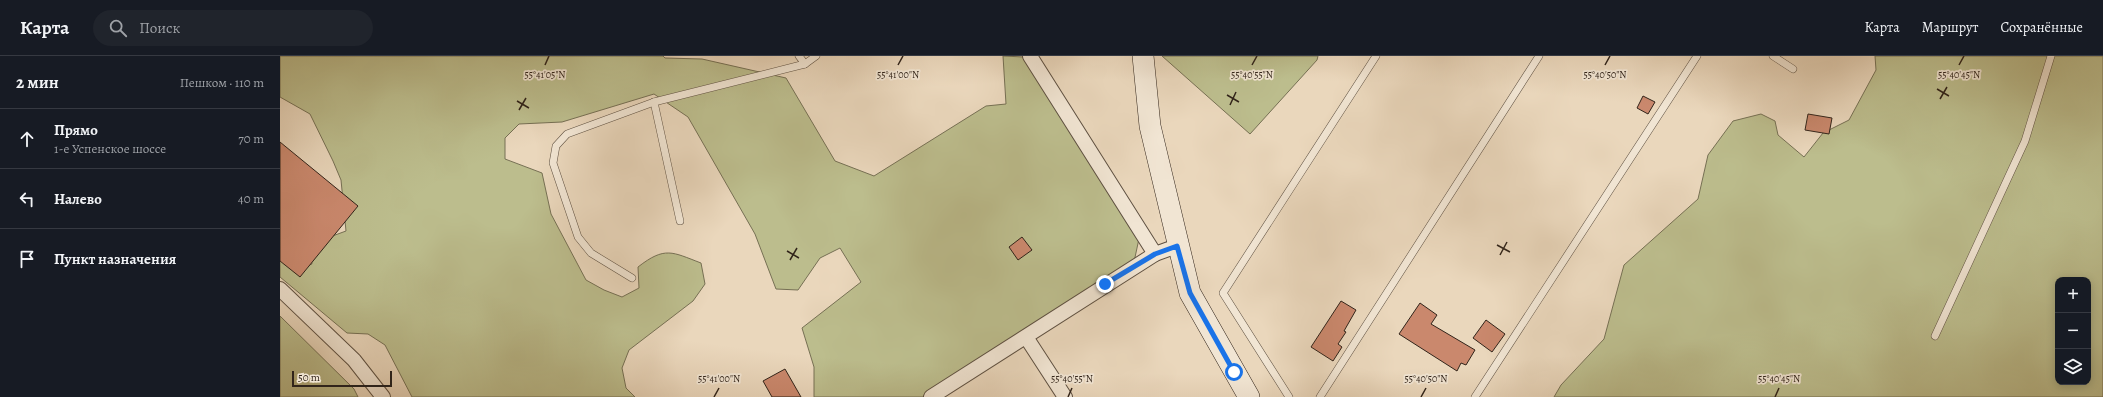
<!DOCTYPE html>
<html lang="ru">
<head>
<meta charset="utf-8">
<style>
	body { margin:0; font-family:Alegreya,serif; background:#20242c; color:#f1f3f6 }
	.controls { position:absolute; right:12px; bottom:12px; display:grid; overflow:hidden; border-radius:8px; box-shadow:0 2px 10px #0003 }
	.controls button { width:36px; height:36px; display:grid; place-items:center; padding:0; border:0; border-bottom:1px solid #363941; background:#171b24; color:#f1f3f6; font:20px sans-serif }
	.scale { position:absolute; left:12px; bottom:10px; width:100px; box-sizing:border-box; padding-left:4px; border:2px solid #31241a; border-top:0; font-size:11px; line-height:14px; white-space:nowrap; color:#31241a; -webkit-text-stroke:3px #f1e5d3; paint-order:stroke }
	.stop { position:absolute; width:12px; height:12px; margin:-9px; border:3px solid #1a73e8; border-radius:50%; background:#fff }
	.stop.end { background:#1a73e8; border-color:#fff; box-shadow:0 1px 4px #0008 }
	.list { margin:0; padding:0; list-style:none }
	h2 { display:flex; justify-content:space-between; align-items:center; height:52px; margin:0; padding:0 16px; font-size:17px }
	h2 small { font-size:13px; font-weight:400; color:#9ea1a6 }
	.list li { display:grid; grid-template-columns:26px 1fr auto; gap:12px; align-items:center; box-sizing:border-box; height:60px; padding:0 16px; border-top:1px solid #363941 }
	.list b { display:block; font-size:15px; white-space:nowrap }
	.list p { margin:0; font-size:13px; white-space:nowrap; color:#9ea1a6 }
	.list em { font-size:13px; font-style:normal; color:#9ea1a6 }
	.icon { flex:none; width:22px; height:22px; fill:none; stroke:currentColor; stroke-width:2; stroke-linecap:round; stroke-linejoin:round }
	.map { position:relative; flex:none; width:1823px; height:341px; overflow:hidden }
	header { display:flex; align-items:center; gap:24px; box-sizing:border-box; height:56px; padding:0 20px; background:#171b24; border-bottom:1px solid #363941 }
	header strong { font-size:19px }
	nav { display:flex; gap:22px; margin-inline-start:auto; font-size:14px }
	.search { width:280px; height:36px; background:#20242c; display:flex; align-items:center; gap:10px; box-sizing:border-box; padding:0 14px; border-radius:22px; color:#9ea1a6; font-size:15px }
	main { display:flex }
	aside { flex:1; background:#171b24 }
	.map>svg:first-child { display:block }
	.green { fill:#bcbd8d; stroke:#767054; fill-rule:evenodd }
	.building { fill:#ca886d; stroke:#31241a }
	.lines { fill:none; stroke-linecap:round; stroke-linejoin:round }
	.service-casing { stroke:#5f5142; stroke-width:8 }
	.minor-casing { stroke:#5f5142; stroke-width:16 }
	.secondary-casing { stroke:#31241a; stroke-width:22 }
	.service { stroke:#f1e5d3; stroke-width:7 }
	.minor { stroke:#f1e5d3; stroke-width:14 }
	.secondary { stroke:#f1e5d3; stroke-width:21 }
	.route { stroke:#1a73e8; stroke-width:5 }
	.ticks { fill:none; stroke:#31241a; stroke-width:1.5 }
	.ticks-label { font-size:10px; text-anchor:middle; fill:#31241a; stroke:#f1e5d3; stroke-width:3.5; stroke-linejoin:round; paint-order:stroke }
</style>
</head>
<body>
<header>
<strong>Карта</strong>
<div class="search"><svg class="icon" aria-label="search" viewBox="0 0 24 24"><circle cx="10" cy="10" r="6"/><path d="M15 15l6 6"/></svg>Поиск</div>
<nav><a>Карта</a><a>Маршрут</a><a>Сохранённые</a></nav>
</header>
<main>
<aside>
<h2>2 мин<small>Пешком · 110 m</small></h2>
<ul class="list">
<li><svg class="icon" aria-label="ahead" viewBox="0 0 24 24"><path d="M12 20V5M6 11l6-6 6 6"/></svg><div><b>Прямо</b><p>1-е Успенское шоссе</p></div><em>70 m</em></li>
<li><svg class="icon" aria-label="left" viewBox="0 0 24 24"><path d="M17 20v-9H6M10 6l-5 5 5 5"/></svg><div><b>Налево</b></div><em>40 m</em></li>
<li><svg class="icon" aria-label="arrive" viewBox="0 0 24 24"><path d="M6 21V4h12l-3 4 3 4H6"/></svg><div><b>Пункт назначения</b></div></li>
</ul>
</aside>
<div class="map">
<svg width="1823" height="341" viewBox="0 0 1823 341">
	<rect width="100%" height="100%" fill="#ead7bc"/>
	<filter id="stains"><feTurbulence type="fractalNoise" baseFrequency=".005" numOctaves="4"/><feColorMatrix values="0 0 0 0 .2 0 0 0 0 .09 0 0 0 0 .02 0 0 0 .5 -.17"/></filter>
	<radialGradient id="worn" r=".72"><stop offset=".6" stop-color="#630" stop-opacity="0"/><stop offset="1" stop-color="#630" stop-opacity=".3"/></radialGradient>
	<g class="green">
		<path d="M 0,0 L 383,0 L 385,2 L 422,3 L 506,22 L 555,105 L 594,120 L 706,50 L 726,48 L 723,0 L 744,1 L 860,178 L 854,206 L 646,341 L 534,341 L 534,311 L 522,272 L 581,226 L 560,192 L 540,202 L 518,234 L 496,233 L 475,178 L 408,61 L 374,38 L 282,66 L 239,68 L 225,82 L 225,103 L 262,117 L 271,158 L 306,224 L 324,234 L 342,241 L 359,232 L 358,211 C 385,190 392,196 421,207 L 425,228 L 413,245 L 349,294 L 342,312 L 346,332 L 355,341 L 132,341 L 105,289 L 88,278 L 67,277 L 0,221 L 0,203 L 14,215 L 32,208 L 28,189 L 66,175 L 61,124 L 53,105 L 30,58 L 0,41 Z"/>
		<path d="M 882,0 L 1038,0 L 1037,4 L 970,78 Z"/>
		<path d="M 1595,0 L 1823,0 L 1823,341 L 1274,341 L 1281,329 L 1324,283 L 1344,209 L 1418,143 L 1428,99 L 1453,65 L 1481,58 L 1495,65 L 1498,79 L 1524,101 L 1543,77 L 1569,64 L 1596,14 ZM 1778,224 L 1808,224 L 1808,326 L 1778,326 Z"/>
		<path d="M 0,260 L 74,333 L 78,341 L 0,341 Z"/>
	</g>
	<g class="building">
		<path d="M 1363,40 L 1375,46 L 1368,58 L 1357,52 Z"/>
		<path d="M 1528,58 L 1552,62 L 1549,78 L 1525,74 Z"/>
		<path d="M 0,86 L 78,150 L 20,221 L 0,205 Z"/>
		<path d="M 742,181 L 752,194 L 738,204 L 729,191 Z"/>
		<path d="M 1061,245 L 1076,254 L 1064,275 L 1066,276 L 1058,288 L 1062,291 L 1053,305 L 1031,291 Z"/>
		<path d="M 1140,247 L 1157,259 L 1151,268 L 1195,294 L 1186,309 L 1181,307 L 1177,315 L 1119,278 Z"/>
		<path d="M 1206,264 L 1225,278 L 1212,296 L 1193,282 Z"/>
		<path d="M 505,313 L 521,341 L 492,341 L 483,325 Z"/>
	</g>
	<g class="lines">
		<defs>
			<g id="service">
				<path d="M 519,0 L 525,8"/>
				<path d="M 1493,0 L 1513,13"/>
				<path d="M 374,46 L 400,165"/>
				<path d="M 352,222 L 311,197 L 298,181 L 273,107 L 276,90 L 287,78 L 374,46 L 525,8 L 536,0"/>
				<path d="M 1655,280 L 1745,85 L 1771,0"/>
				<path d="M 1009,341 L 943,237 L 1096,0"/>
				<path d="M 1040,341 L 1259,0"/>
				<path d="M 1195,341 L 1417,0"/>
			</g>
			<g id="minor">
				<path d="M 750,0 L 875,198 L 897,190"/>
				<path d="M 0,233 L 74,304 L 103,341"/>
				<path d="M 746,281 L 785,341"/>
				<path d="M 651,341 L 875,198"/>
			</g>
			<path id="secondary" d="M 863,0 L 870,70 L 910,237 L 969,341"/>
		</defs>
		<use href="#service" class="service-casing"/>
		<use href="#minor" class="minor-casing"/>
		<use href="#secondary" class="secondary-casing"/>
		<use href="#service" class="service"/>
		<use href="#minor" class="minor"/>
		<use href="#secondary" class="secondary"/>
	</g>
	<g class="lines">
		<path class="route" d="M 825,228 L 875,198 L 897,190 L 910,237 L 954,316"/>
	</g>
	<path class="ticks" d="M 265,9 L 269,0M 618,9 L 623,0M 972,9 L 977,0M 1325,9 L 1330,0M 1679,9 L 1684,0M 1657,33 L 1669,40M 947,39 L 959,46M 1660,43 L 1667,31M 237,45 L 249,52M 950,49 L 956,36M 239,54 L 246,42M 1217,189 L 1230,196M 507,195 L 519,202M 1220,199 L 1227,186M 510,204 L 517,192M 434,341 L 439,332M 788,341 L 792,332M 1141,341 L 1146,332M 1495,341 L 1499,332"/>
	<g class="ticks-label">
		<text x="265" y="22">55°41'05"N</text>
		<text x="618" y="22">55°41'00"N</text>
		<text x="972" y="22">55°40'55"N</text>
		<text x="1325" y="22">55°40'50"N</text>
		<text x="1679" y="22">55°40'45"N</text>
		<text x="439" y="326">55°41'00"N</text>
		<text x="792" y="326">55°40'55"N</text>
		<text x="1146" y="326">55°40'50"N</text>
		<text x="1499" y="326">55°40'45"N</text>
	</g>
	<rect width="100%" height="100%" filter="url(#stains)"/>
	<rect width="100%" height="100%" fill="url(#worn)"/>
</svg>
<div class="controls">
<button>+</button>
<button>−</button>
<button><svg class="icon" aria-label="layers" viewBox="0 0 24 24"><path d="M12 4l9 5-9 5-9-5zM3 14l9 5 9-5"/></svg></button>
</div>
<div class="scale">50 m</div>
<div class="stop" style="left:954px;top:316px"></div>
<div class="stop end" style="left:825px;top:228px"></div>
</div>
</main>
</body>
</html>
